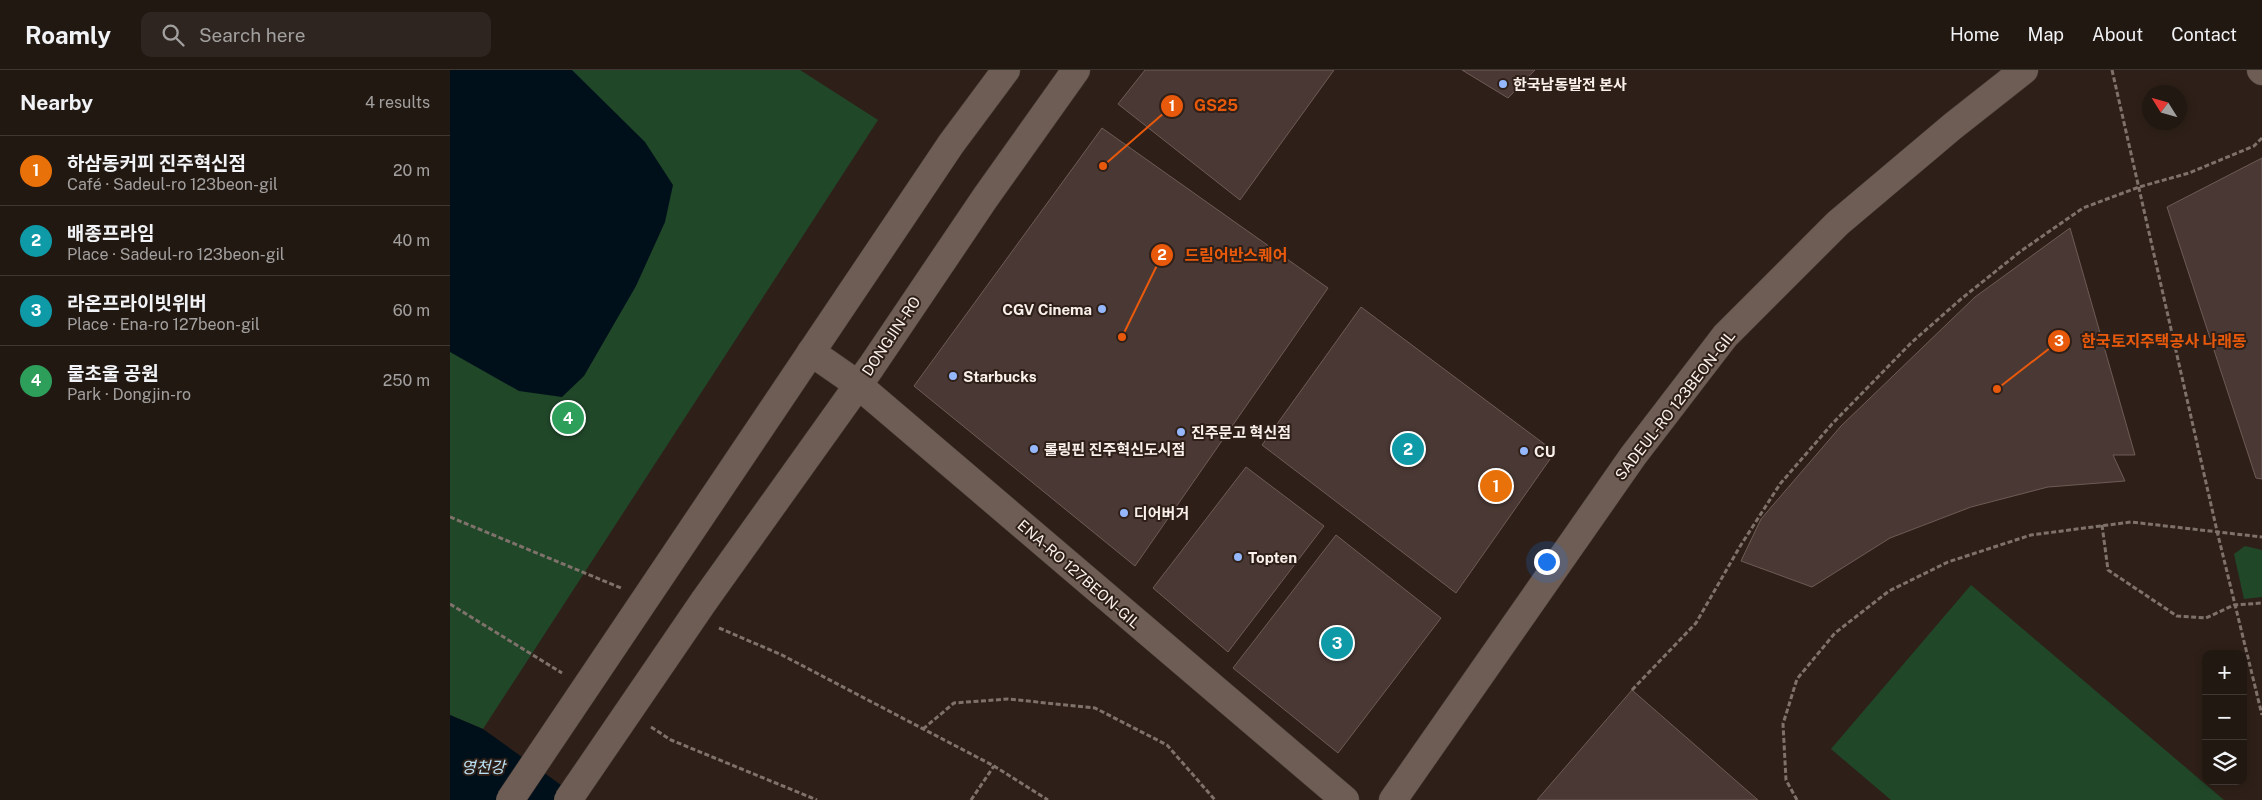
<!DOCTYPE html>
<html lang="en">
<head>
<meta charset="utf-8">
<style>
	body { margin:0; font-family:"Public Sans","Noto Sans KR",sans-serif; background:#2e2520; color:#f1f3f6 }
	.controls { position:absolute; right:15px; bottom:15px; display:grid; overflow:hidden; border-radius:10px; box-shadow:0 2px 8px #0003 }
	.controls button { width:45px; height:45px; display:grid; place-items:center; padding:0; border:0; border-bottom:1px solid #3f3732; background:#221812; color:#f1f3f6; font:25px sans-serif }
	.compass { position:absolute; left:1692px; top:15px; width:45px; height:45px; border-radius:50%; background:#221812; box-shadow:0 2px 8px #0003; rotate:307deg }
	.you { position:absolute; left:1096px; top:491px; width:18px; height:18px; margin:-12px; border:4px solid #fff; border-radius:50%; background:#1a73e8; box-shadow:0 0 0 8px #1a73e833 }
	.badge { display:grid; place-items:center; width:32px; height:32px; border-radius:50%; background:#95b7fd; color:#fff; font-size:16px; font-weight:700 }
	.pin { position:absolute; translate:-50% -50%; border:2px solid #fff; box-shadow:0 1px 5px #0006 }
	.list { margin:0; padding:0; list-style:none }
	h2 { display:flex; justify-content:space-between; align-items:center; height:65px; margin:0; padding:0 20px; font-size:21px }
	h2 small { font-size:16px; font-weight:400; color:#a2a09f }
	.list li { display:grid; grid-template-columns:32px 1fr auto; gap:15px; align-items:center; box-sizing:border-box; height:70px; padding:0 20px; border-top:1px solid #3f3732 }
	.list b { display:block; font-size:19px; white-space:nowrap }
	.list p { margin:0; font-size:16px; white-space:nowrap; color:#a2a09f }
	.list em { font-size:16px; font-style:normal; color:#a2a09f }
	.icon { flex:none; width:28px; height:28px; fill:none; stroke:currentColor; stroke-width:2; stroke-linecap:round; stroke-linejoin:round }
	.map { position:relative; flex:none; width:1812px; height:730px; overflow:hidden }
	header { display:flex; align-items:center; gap:30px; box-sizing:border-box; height:70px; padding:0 25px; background:#221812; border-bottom:1px solid #3f3732 }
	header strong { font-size:24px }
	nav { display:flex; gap:28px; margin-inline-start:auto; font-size:18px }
	.search { width:350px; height:45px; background:#2e2520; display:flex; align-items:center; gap:12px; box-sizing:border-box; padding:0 18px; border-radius:10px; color:#a2a09f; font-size:19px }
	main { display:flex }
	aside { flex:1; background:#221812 }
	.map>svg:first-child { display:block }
	.green { fill:#214729 }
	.water { fill:#00101a }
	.building { fill:#4a3834; stroke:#6e5b57 }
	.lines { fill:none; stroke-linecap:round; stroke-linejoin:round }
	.minor-casing { stroke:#483c37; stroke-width:29 }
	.path { stroke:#7f726b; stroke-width:3; stroke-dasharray:5 2.5; stroke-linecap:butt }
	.minor { stroke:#6e5d54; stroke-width:28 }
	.minor-bridge-casing { stroke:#483c37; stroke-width:29; stroke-linecap:butt }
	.minor-bridge { stroke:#6e5d54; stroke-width:28 }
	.poi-dot { fill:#95b7fd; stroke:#2e2018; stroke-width:2 }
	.labels { text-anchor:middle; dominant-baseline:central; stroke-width:4; stroke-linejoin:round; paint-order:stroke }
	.poi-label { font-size:15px; font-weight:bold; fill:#fbf1ec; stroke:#2e2018; text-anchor:start }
	.street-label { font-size:15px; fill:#fbf1ec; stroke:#2e2018 }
	.water-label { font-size:16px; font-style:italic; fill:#bae1f4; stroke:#2e2018 }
	.leader { fill:none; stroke:#e8590c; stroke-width:2 }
	.callout-dot { fill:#e8590c; stroke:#2e2018; stroke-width:2 }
	.mark-label { font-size:15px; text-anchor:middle; font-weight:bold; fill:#fff }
	.callout-label { font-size:16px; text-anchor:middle; font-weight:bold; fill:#e8590c; stroke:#2e2018; stroke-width:4; stroke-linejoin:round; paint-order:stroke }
</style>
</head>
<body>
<header>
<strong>Roamly</strong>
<div class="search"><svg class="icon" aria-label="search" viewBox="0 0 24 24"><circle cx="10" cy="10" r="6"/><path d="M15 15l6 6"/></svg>Search here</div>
<nav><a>Home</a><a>Map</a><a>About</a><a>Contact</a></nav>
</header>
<main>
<aside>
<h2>Nearby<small>4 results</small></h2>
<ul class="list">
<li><span class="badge" style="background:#e8710a">1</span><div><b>하삼동커피 진주혁신점</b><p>Café · Sadeul-ro 123beon-gil</p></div><em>20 m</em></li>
<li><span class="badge" style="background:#0f9aa8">2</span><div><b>배종프라임</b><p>Place · Sadeul-ro 123beon-gil</p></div><em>40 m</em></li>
<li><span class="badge" style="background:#0f9aa8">3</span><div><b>라온프라이빗위버</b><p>Place · Ena-ro 127beon-gil</p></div><em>60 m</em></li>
<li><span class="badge" style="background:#2e9e5b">4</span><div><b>물초울 공원</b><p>Park · Dongjin-ro</p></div><em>250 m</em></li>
</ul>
</aside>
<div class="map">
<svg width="1812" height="730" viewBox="0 0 1812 730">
	<rect width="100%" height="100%" fill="#2e2018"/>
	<g class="green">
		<path d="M 0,0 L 350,0 L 428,50 L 33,659 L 0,645 Z"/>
		<path d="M 1795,476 L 1812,480 L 1812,527 L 1794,529 L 1784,484 Z"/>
		<path d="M 1521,515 L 1774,730 L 1441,730 L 1381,679 Z"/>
	</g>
	<g class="water">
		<path d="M 0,0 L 122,0 L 195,72 L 223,115 L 215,152 L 186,216 L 134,306 L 112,327 L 69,321 L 0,282 Z"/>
		<path d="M 0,645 L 33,659 L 132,730 L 0,730 Z"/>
	</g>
	<g class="building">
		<path d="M 695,0 L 884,0 L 790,130 L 668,34 Z"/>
		<path d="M 1012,0 L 1085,0 L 1058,28 Z"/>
		<path d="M 652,58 L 878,218 L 685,496 L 464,316 Z"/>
		<path d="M 1812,88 L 1812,409 L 1806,408 L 1717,137 Z"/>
		<path d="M 1620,158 L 1685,385 L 1663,385 L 1675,411 L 1598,417 L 1521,437 L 1440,468 L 1362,517 L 1291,491 L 1311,449 L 1391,356 L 1525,227 Z"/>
		<path d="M 911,237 L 1105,382 L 1006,523 L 812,375 Z"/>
		<path d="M 796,397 L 874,456 L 778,582 L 703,518 Z"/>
		<path d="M 886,465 L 991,548 L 888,683 L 783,598 Z"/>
		<path d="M 1182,620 L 1308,730 L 1087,730 Z"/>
	</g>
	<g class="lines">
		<defs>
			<g id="minor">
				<path d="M 1811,0 L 1812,1"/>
				<path d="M 361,282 L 407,314 L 895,730"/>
				<path d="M 208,510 L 501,74 L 556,0"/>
				<path d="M 254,531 L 421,297 L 535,128 L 626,0"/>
				<path d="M 943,730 L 1183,386 L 1275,266 L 1388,153 L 1503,56 L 1574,0"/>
			</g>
		</defs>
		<use href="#minor" class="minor-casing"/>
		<g class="path">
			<path d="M 1662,0 L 1767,461 L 1812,645"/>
			<path d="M 0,447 L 171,518"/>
			<path d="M 1652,455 L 1658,500 L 1727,546 L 1756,548 L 1784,535 L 1812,533"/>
			<path d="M 0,534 L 112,603"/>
			<path d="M 269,558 L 332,585 L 544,696 L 598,730"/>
			<path d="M 1182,620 L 1246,553 L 1289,478 L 1330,414 L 1382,354 L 1461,273 L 1511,229 L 1571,181 L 1633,138 L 1689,117 L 1739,103 L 1804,76 L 1812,68"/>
			<path d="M 201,657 L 221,670 L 367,730"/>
			<path d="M 473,659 L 504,633 L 558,629 L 645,638 L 717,675 L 765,730"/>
			<path d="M 521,730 L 544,696"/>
			<path d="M 1347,730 L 1336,710 L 1333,654 L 1347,609 L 1385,563 L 1439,521 L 1498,492 L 1581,465 L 1681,452 L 1812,467"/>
		</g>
		<use href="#minor" class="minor"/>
		<defs>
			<g id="minor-bridge">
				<path d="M 60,730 L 208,510"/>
				<path d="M 118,730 L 254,531"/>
			</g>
		</defs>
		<use href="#minor-bridge" class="minor-bridge-casing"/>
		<use href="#minor-bridge" class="minor-bridge"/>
	</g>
	<g class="poi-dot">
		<circle cx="1053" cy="14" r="5"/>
		<circle cx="652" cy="239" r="5"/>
		<circle cx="503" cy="306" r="5"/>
		<circle cx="731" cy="362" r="5"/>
		<circle cx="584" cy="379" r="5"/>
		<circle cx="1074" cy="381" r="5"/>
		<circle cx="674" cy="443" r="5"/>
		<circle cx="788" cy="487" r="5"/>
	</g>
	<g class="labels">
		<g class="poi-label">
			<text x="1063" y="14">한국남동발전 본사</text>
			<text x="642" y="239" text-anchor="end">CGV Cinema</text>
			<text x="513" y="306">Starbucks</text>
			<text x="741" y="362">진주문고 혁신점</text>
			<text x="594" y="379">롤링핀 진주혁신도시점</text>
			<text x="1084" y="381">CU</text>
			<text x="684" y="443">디어버거</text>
			<text x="798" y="487">Topten</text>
		</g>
		<g class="street-label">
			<text transform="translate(441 266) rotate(-56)">DONGJIN-RO</text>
			<text transform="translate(1225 335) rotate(-52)">SADEUL-RO 123BEON-GIL</text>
			<text transform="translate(629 504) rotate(41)">ENA-RO 127BEON-GIL</text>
		</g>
		<g class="water-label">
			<text x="33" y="697">영천강</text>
		</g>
	</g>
	<path class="leader" d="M653 96L722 36M672 267L712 185M1547 319L1609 271"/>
	<g class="callout-dot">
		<circle cx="653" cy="96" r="5"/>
		<circle cx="672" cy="267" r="5"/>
		<circle cx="1547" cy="319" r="5"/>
		<circle cx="722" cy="36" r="12"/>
		<circle cx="712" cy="185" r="12"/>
		<circle cx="1609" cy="271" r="12"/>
	</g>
	<g class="mark-label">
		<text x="722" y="41">1</text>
		<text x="712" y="190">2</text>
		<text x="1609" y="276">3</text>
	</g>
	<g class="callout-label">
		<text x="766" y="41">GS25</text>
		<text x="786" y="191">드림어반스퀘어</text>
		<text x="1714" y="277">한국토지주택공사 나래동</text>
	</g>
</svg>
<div class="controls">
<button>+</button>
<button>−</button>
<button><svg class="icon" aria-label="layers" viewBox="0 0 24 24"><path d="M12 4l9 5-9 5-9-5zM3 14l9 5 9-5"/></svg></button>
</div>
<svg class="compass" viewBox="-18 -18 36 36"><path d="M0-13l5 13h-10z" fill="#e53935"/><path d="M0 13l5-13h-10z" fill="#a2a09f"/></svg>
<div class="you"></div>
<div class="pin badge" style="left:1046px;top:416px;background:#e8710a">1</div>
<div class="pin badge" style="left:958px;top:379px;background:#0f9aa8">2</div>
<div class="pin badge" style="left:887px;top:573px;background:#0f9aa8">3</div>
<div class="pin badge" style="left:118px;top:348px;background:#2e9e5b">4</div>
</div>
</main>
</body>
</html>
